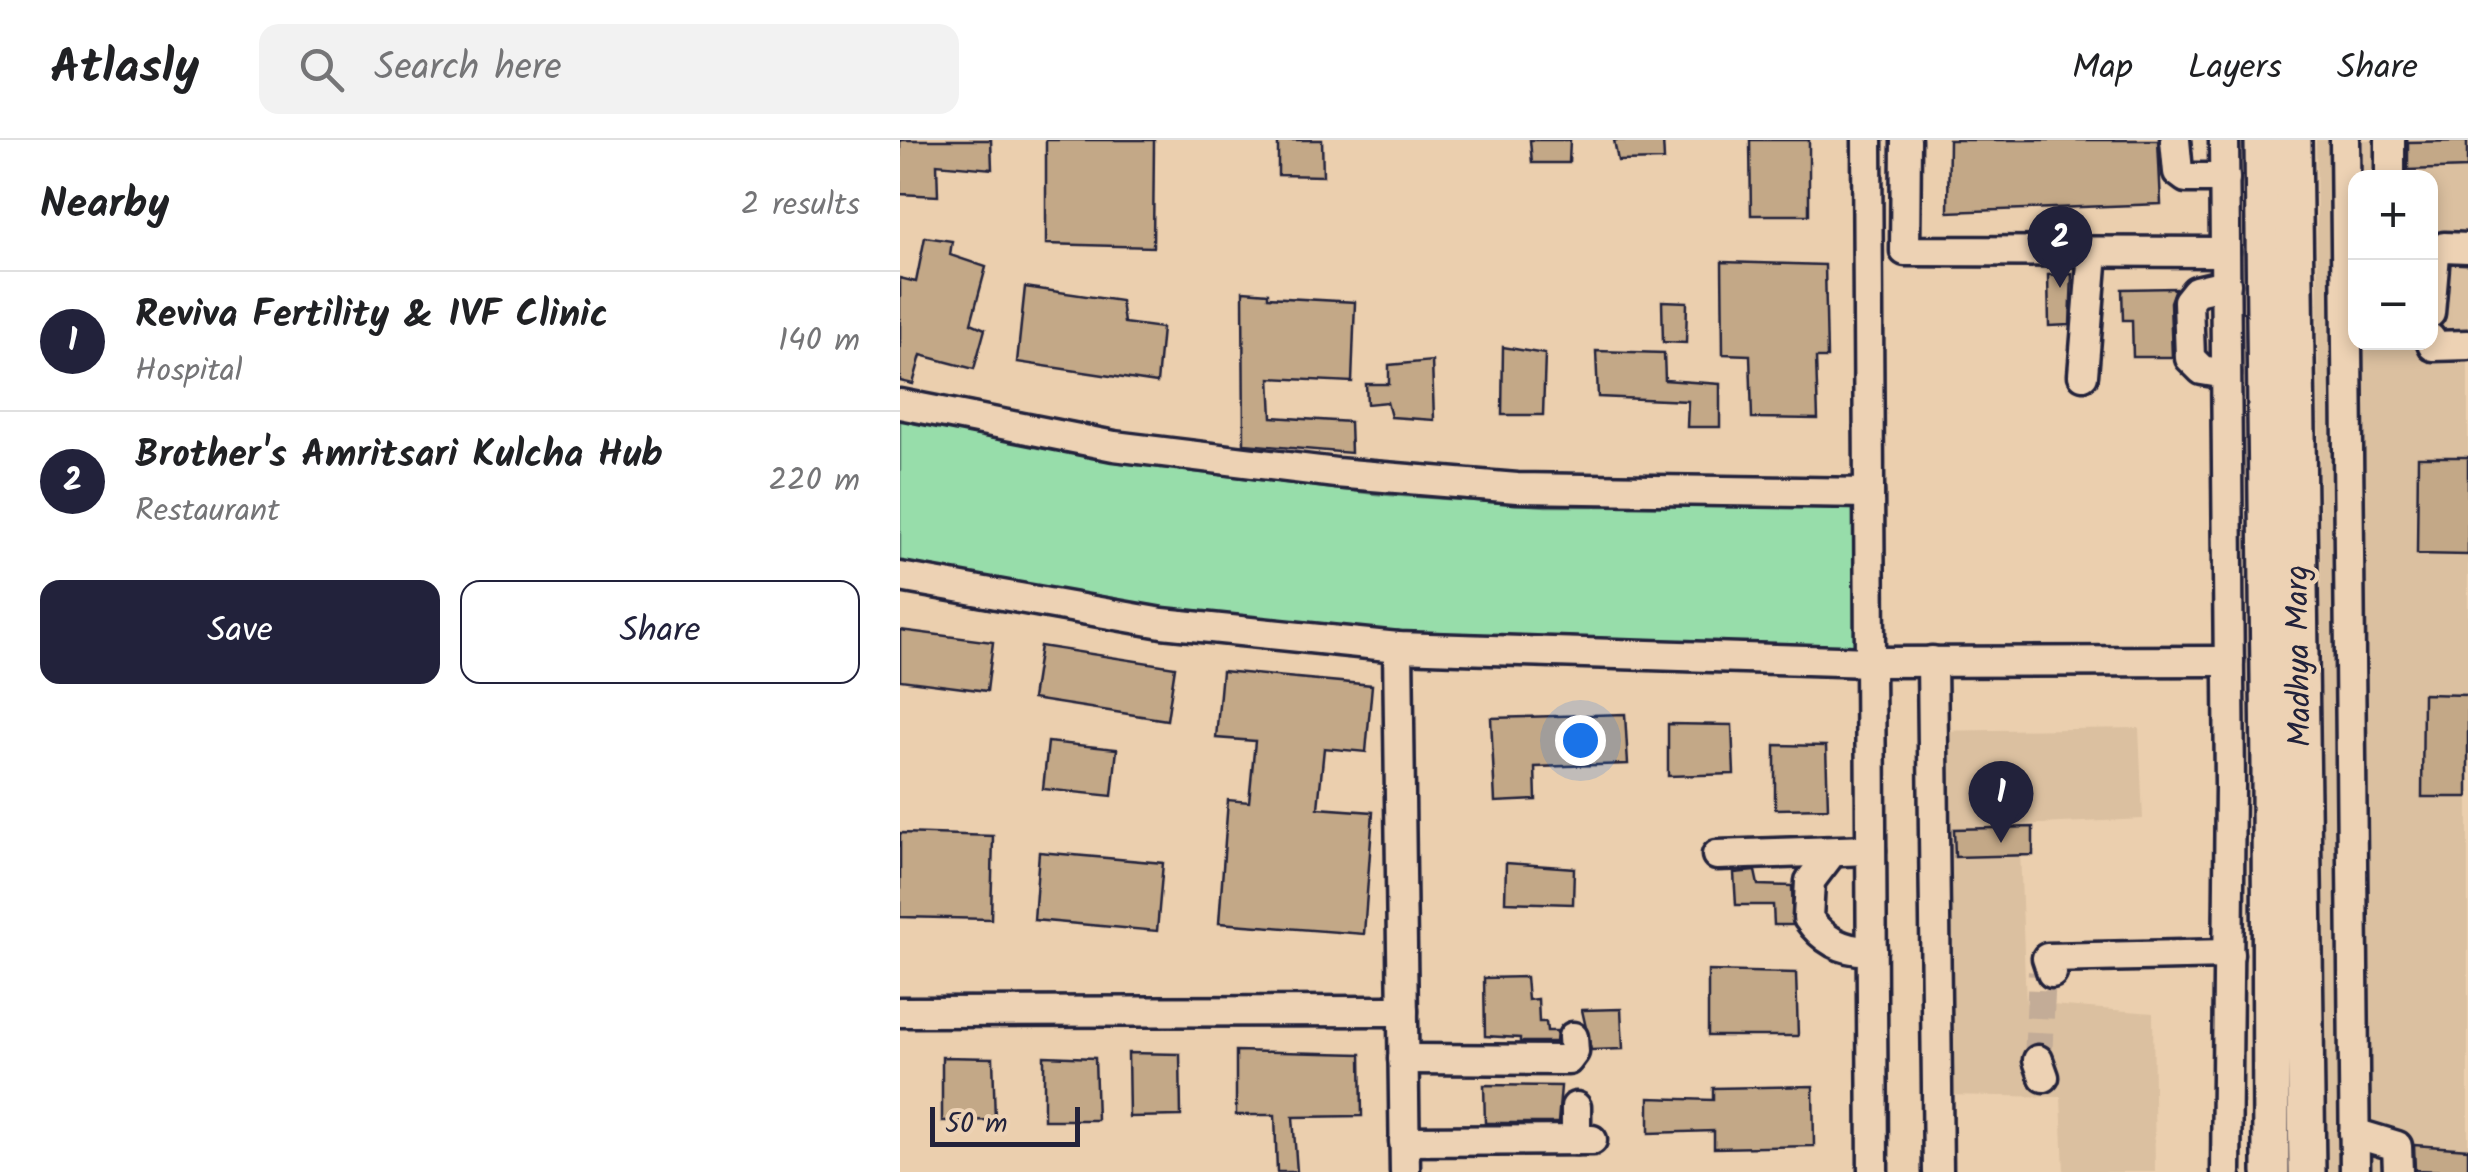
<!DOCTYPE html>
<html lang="en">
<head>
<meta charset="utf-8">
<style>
	body { margin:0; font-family:Kalam,sans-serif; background:#f2f2f2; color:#202124 }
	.controls { position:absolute; right:30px; top:30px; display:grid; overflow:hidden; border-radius:20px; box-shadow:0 5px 15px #0003 }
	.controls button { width:90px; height:90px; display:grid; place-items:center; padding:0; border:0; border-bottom:2px solid #e0e0e0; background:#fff; color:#202124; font:50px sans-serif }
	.scale { position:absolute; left:30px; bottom:25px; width:150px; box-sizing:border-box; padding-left:10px; border:5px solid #22223b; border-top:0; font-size:28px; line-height:35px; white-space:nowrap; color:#22223b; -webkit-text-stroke:8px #edd2b4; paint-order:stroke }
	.you { position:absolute; left:680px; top:600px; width:35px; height:35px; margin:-25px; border:8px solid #fff; border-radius:50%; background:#1a73e8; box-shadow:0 0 0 15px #1a73e833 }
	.badge { display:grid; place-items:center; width:65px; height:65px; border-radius:50%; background:#22223b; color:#fff; font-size:32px; font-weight:700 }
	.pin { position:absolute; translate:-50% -82px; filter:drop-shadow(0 2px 5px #0008) }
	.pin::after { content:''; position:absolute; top:52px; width:35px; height:30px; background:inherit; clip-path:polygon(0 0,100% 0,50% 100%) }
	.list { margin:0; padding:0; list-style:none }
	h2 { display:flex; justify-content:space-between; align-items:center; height:130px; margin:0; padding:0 40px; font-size:42px }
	h2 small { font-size:32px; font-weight:400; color:#757577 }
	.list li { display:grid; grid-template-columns:65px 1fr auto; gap:30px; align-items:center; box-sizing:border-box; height:140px; padding:0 40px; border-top:2px solid #e0e0e0 }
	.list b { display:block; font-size:38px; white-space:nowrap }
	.list p { margin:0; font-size:32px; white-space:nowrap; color:#757577 }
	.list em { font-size:32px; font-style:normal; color:#757577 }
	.actions { display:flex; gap:20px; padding:30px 40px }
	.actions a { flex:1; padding:22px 0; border:2px solid #22223b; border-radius:20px; text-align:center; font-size:35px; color:#22223b }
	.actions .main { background:#22223b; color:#fff }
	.icon { flex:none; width:55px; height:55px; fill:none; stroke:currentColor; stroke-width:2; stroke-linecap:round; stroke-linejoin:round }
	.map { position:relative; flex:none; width:1568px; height:1032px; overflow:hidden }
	header { display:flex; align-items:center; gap:60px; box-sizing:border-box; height:140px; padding:0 50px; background:#fff; border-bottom:2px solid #e0e0e0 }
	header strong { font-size:48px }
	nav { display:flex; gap:55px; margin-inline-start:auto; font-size:35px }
	.search { width:700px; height:90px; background:#f2f2f2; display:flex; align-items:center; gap:25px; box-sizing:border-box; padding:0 35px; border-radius:20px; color:#757577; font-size:38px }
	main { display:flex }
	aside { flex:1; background:#fff }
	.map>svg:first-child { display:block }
	.built { fill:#dbc0a0; fill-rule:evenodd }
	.green { fill:#97ddaa; stroke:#5c8072; stroke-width:2.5 }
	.building { fill:#c3a887; stroke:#22223b; stroke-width:2.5 }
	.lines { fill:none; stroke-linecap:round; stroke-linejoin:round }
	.minor-tunnel { stroke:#c3ac97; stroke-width:28; stroke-dasharray:28 14; stroke-linecap:butt }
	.minor-casing { stroke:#22223b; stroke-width:35 }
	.major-casing { stroke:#22223b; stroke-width:42 }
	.minor { stroke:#edd2b4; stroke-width:28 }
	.major { stroke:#edd2b4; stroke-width:35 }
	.labels { text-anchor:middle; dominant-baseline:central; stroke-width:9; stroke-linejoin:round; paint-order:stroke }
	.street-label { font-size:32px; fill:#22223b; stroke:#edd2b4 }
</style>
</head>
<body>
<header>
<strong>Atlasly</strong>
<div class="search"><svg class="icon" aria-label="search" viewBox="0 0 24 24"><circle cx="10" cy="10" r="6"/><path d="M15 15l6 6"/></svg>Search here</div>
<nav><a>Map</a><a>Layers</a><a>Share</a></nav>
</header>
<main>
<aside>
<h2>Nearby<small>2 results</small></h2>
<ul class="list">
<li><span class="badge">1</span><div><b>Reviva Fertility &amp; IVF Clinic</b><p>Hospital</p></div><em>140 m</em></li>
<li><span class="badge">2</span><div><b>Brother's Amritsari Kulcha Hub</b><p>Restaurant</p></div><em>220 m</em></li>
</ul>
<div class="actions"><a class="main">Save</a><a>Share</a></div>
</aside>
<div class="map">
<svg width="1568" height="1032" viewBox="0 0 1568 1032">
	<rect width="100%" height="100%" fill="#ebcfae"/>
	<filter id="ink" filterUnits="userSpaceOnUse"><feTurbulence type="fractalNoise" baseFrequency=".01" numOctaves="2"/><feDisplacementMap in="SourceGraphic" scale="20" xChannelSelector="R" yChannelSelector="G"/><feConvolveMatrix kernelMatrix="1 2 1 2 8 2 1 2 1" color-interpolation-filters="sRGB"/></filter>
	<g filter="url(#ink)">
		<g class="built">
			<path d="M 1416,0 L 1568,0 L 1568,1032 L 1427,1032 ZM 1456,38 L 1530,38 L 1530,202 L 1456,202 Z"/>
			<path d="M 1239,588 L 1243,679 L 1119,685 L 1126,863 L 1253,873 L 1255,1032 L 1164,1032 L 1161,957 L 1042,955 L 1028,591 Z"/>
		</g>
		<path class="green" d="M 0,276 L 221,323 L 476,354 L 646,366 L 956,366 L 955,508 L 494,494 L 259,469 L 0,427 Z"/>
		<g class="building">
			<path d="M 0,0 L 91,0 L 92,29 L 37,24 L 38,56 L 0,54 Z"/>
			<path d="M 146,0 L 254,0 L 253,107 L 146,104 Z"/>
			<path d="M 378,0 L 422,0 L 423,36 L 378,35 Z"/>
			<path d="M 630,0 L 670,0 L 669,23 L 632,23 Z"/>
			<path d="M 714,0 L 763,0 L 764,20 L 718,21 Z"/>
			<path d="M 850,0 L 909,0 L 909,75 L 851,75 Z"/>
			<path d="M 1049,0 L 1258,0 L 1261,64 L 1048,72 Z"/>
			<path d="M 1567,1 L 1567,28 L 1508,30 L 1508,2 Z"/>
			<path d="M 25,97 L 52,101 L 50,115 L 86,127 L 71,183 L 85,189 L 74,229 L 21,215 L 13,244 L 0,241 L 0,138 L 16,142 Z"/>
			<path d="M 822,122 L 925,125 L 927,218 L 916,218 L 918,279 L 852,278 L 850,215 L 823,214 Z"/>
			<path d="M 1172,134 L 1170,185 L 1149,186 L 1148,135 Z"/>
			<path d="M 125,147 L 221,161 L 224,183 L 262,188 L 257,243 L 117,222 Z"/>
			<path d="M 1275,148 L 1270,162 L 1272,217 L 1233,217 L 1232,180 L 1223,180 L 1222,149 Z"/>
			<path d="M 343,151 L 368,153 L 368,157 L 455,162 L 452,242 L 370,238 L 372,277 L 450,282 L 451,313 L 344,304 Z"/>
			<path d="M 762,161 L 787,162 L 786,203 L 763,202 Z"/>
			<path d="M 603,207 L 645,214 L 643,275 L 602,275 Z"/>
			<path d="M 696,211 L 764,213 L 765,240 L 820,244 L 820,287 L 787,287 L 788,261 L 698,257 Z"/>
			<path d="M 532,221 L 534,280 L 491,277 L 487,262 L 467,264 L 466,244 L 489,244 L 489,225 Z"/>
			<path d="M 1518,317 L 1568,317 L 1568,415 L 1517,414 Z"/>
			<path d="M 0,490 L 93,502 L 87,551 L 0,540 Z"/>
			<path d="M 140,506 L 275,527 L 267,580 L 132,559 Z"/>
			<path d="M 322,531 L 472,545 L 466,612 L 424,608 L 418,668 L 473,672 L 464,794 L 319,783 L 328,660 L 349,662 L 355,601 L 316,598 Z"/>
			<path d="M 1523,554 L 1568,555 L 1568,657 L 1522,657 Z"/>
			<path d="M 725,574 L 728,624 L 635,627 L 636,660 L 595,662 L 591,578 Z"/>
			<path d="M 768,584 L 832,585 L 834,634 L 768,636 Z"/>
			<path d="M 148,602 L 217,609 L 212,656 L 143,649 Z"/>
			<path d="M 875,605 L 926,606 L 928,668 L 875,669 Z"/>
			<path d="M 1133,687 L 1133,715 L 1055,717 L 1054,689 Z"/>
			<path d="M 0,693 L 93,696 L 91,779 L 0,777 Z"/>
			<path d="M 139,712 L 263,723 L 257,791 L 134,780 Z"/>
			<path d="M 606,723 L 674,728 L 673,764 L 605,762 Z"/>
			<path d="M 855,731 L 858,745 L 892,746 L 893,785 L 874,785 L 873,765 L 836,765 L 834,733 Z"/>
			<path d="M 808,831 L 896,833 L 898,896 L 808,896 Z"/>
			<path d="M 626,837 L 628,860 L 638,859 L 639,882 L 646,882 L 647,891 L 657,891 L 656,902 L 620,902 L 620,898 L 585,896 L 584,838 Z"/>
			<path d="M 721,869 L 723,909 L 691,910 L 682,870 Z"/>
			<path d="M 336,911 L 461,914 L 462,976 L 393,977 L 397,1032 L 377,1032 L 375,975 L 336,975 Z"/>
			<path d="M 228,913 L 280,914 L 281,976 L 229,977 Z"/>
			<path d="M 144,916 L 195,918 L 197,980 L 144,980 Z"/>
			<path d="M 42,917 L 93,918 L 95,980 L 42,981 Z"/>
			<path d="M 584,945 L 661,946 L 658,983 L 585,983 Z"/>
			<path d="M 913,946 L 914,1006 L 814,1008 L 814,991 L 749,993 L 749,958 L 813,960 L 813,948 Z"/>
			<path d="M 1514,1005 L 1568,1009 L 1568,1032 L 1515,1030 Z"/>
		</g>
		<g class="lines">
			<path class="minor-tunnel" d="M 1138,920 L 1142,832"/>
			<defs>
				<g id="minor">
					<path d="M 967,0 L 973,1032"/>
					<path d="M 1006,0 L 1005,111 L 1325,112"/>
					<path d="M 1275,0 L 1278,32 L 1286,38 L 1325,38"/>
					<path d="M 1324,0 L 1330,646 L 1326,1032"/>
					<path d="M 1445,0 L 1455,1032"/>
					<path d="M 1490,38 L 1490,0"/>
					<path d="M 1326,144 L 1296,151 L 1288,161 L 1290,218 L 1302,230 L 1326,234"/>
					<path d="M 1530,173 L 1535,114 L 1544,107 L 1568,108"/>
					<path d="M 1530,198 L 1533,206 L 1568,205"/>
					<path d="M 1183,235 L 1193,112"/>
					<path d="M 0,264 L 214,306 L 436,333 L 617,348 L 969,353"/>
					<path d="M 0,437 L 262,483 L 498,507 L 970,522 L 1329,521"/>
					<path d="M 498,507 L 505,1032"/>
					<path d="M 1032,521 L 1038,1032"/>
					<path d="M 932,712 L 910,741 L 908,778 C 924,801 944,812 972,810"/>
					<path d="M 817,715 L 971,710"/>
					<path d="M 1152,833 L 1147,818 L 1329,814"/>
					<path d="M 0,872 L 503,871"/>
					<path d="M 503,919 L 668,920 L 674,912 L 673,897"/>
					<path d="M 1138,920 L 1144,937"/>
					<path d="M 1454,993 L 1497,1006 L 1498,1032"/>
					<path d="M 676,1000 L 676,967"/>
					<path d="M 504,1001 L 692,1000"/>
				</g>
				<g id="major">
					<path d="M 1363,0 L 1370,627 L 1371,1032"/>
					<path d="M 1393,0 L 1407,1032"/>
				</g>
			</defs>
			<use href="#minor" class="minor-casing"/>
			<use href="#major" class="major-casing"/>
			<use href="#minor" class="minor"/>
			<use href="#major" class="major"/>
		</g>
	</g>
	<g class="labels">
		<g class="street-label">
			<text transform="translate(1400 516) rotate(-91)">Madhya Marg</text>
		</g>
	</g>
</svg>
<div class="controls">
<button>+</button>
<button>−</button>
</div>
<div class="scale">50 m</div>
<div class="you"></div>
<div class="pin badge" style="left:1101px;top:703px">1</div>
<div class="pin badge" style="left:1160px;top:148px">2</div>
</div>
</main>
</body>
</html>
